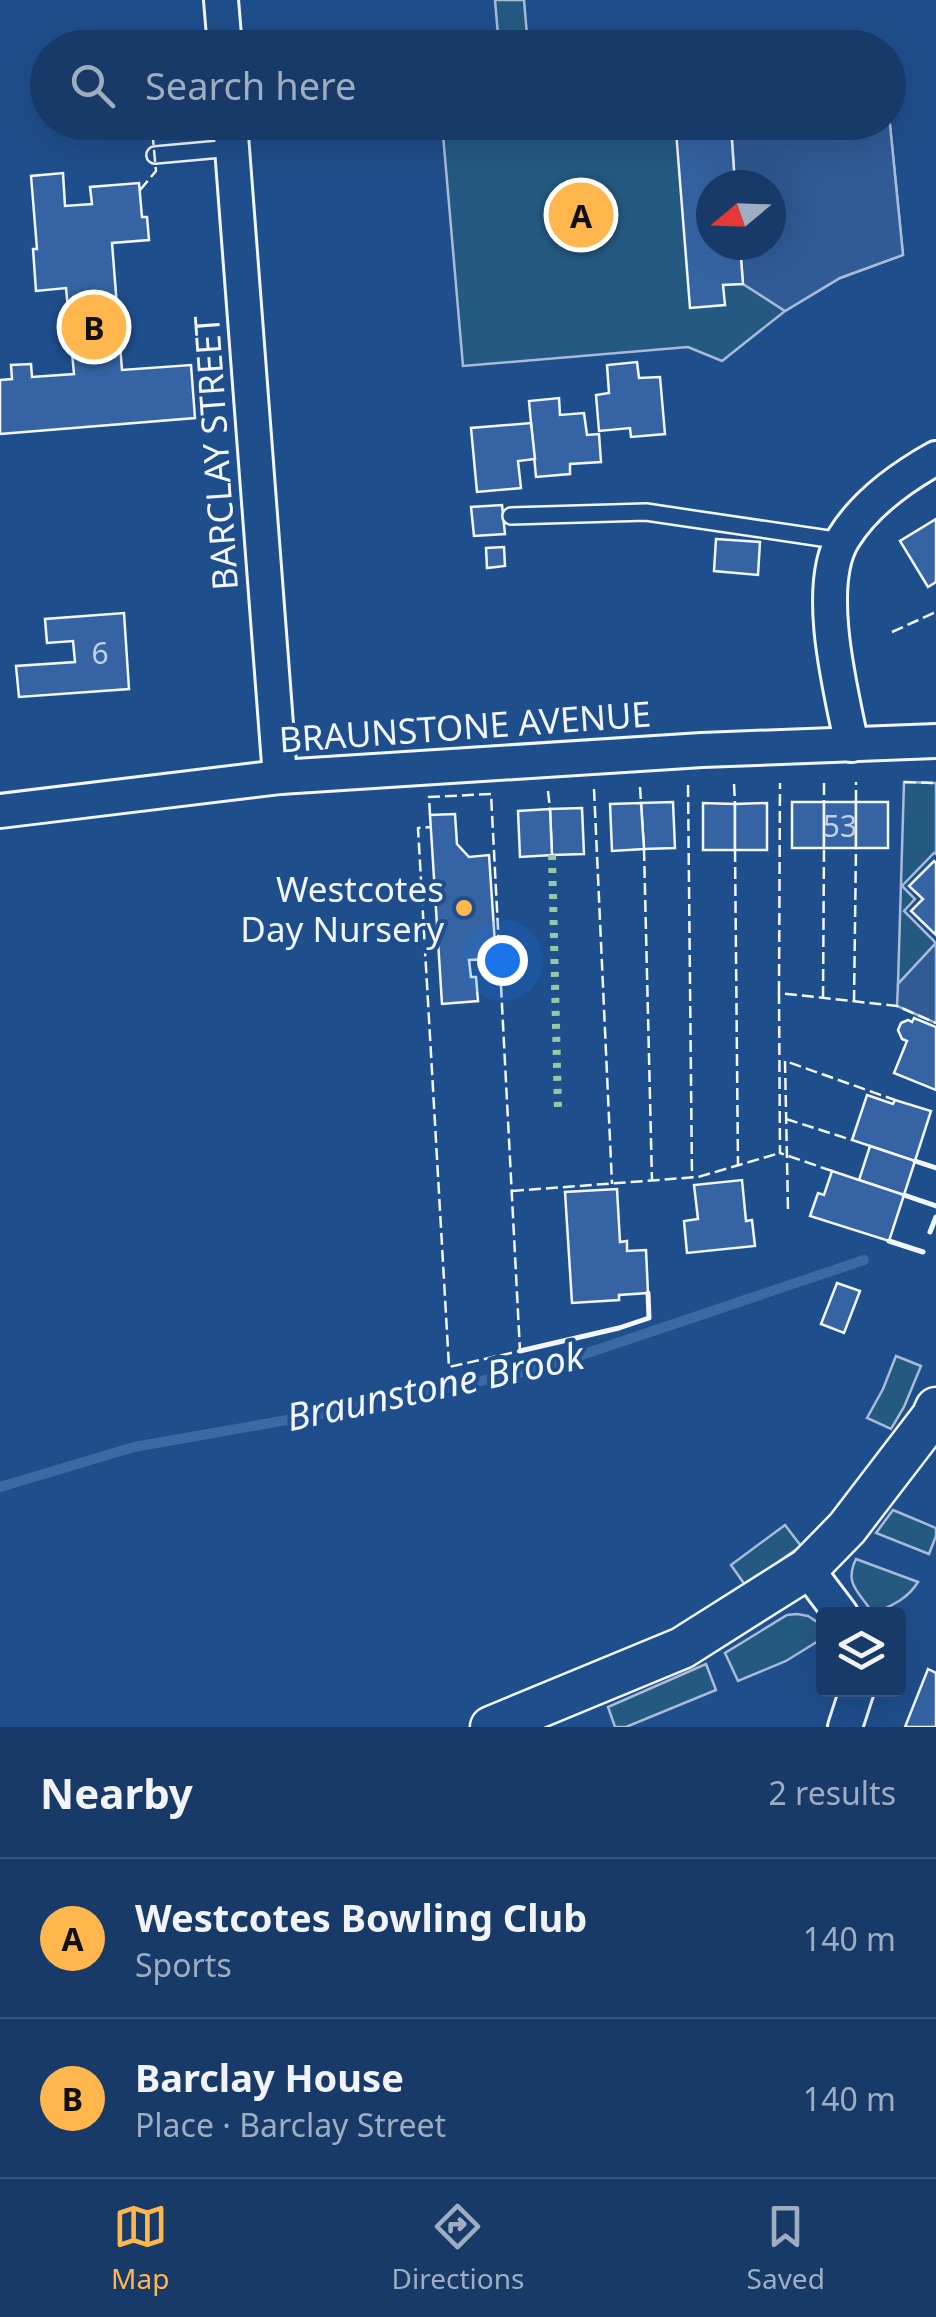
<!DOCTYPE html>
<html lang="en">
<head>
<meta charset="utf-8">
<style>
	body { margin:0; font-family:"Noto Sans",sans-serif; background:#20416f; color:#f1f3f6 }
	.controls { position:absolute; right:30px; bottom:30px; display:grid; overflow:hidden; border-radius:10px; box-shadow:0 10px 40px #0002 }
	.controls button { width:90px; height:90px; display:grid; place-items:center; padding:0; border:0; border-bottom:2px solid #36547d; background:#173a69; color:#f1f3f6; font:50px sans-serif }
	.compass { position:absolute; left:696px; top:170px; width:90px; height:90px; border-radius:50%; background:#173a69; box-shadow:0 10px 40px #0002; rotate:251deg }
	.you { position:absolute; left:502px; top:960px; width:35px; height:35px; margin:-25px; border:8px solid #fff; border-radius:50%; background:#1a73e8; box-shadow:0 0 0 15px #1a73e833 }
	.badge { display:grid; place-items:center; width:65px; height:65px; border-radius:50%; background:#ffb74d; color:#111; font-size:32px; font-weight:700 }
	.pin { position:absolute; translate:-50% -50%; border:5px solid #fff; box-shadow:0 2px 10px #0006 }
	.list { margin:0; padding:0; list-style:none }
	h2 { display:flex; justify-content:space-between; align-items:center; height:130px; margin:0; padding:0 40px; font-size:42px }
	h2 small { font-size:32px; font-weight:400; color:#9eadc0 }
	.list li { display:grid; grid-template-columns:65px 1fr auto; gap:30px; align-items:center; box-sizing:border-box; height:160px; padding:0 40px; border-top:2px solid #36547d }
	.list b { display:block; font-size:38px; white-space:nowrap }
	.list p { margin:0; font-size:32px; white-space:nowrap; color:#9eadc0 }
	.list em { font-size:32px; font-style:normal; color:#9eadc0 }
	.icon { flex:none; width:55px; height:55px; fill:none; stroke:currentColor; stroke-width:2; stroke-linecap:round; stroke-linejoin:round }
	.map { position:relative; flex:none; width:936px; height:1727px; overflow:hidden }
	.search { position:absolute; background:#173a69; box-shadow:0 10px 40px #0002; left:30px; right:30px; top:30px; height:110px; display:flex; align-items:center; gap:25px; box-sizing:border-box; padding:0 35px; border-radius:55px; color:#9eadc0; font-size:38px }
	.sheet { height:450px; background:#173a69 }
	nav { display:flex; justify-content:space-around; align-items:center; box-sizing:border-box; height:140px; border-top:2px solid #36547d; background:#173a69; font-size:28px; color:#9eadc0 }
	nav a { display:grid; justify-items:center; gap:5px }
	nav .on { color:#ffb74d }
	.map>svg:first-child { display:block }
	.green { fill:#245a82; stroke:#a8bbd7; stroke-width:2.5; fill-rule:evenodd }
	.parking { fill:#305b95; stroke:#a8bbd7; stroke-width:2.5 }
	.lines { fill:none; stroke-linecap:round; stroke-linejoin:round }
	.stream { stroke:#3b69a3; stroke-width:10 }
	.building { fill:#3563a3; stroke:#f2f6ff; stroke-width:2.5 }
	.service-casing { stroke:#f2f6ff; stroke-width:20 }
	.minor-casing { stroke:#f2f6ff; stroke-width:38 }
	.tertiary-casing { stroke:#f2f6ff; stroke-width:45 }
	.service { stroke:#1f4e8c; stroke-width:15 }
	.minor { stroke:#1f4e8c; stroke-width:32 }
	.tertiary { stroke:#1f4e8c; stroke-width:40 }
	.hedge { stroke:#97c8a6; stroke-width:8; stroke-dasharray:5 8; stroke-linecap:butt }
	.fence { stroke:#f2f6ff; stroke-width:2.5; stroke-dasharray:12 5; stroke-linecap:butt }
	.wall { stroke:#f2f6ff; stroke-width:5 }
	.poi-dot { fill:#ffb74d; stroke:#1f4e8c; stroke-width:4 }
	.labels { text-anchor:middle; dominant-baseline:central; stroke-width:8; stroke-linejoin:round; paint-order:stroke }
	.number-label { font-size:30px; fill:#c3d1e8 }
	.street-label { font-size:35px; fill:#f2f6ff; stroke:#1f4e8c }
	.poi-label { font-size:35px; fill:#f2f6ff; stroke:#1f4e8c; text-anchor:end }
	.water-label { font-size:38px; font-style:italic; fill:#f2f6ff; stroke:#1f4e8c }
</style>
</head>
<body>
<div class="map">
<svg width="936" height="1727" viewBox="0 0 936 1727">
	<rect width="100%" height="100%" fill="#1f4e8c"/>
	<g class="green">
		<path d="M 495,0 L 524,0 L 528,47 L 499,47 Z"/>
		<path d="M 889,115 L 903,255 L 840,278 L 785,311 L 722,361 L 688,347 L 463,366 L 442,123 L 888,122 ZM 711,185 L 771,185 L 771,245 L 711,245 Z"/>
		<path d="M 904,782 L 936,783 L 936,854 L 934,853 L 902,886 L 915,899 L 904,911 L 936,943 L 898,984 Z"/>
		<path d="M 896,1356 L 921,1366 L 904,1407 L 891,1429 L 867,1418 L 883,1389 Z"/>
		<path d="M 893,1510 L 936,1528 L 936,1536 L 929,1554 L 876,1533 Z"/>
		<path d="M 785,1525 L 801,1546 L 745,1585 L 731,1565 Z"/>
		<path d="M 856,1559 L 918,1582 C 907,1600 890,1606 873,1614 C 861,1593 843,1585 856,1559 Z"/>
		<path d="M 797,1614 L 808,1616 L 823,1626 L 823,1638 L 786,1661 L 738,1681 L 725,1653 L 787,1615 Z"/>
		<path d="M 706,1664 L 716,1690 L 626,1727 L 615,1727 L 608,1707 Z"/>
	</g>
	<g class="parking">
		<path d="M 889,115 L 903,255 L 840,278 L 785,311 L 743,284 L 740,245 L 771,245 L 771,185 L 735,185 L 731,123 L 888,122 Z"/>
		<path d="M 936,943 L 936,1023 L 897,1006 L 898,984 Z"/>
	</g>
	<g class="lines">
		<path class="stream" d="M 0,1487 L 134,1447 L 321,1414 L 543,1368 L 864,1260"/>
	</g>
	<g class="building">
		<path d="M 731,127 L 735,185 L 711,185 L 711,245 L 740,245 L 743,284 L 723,285 L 725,305 L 690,308 L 676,131 Z"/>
		<path d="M 63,173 L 65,206 L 92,204 L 90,187 L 139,183 L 142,217 L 147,217 L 149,240 L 112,243 L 122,370 L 191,365 L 195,418 L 0,434 L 0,380 L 12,379 L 11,365 L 31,364 L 32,377 L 74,374 L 66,288 L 36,291 L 33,249 L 37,249 L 31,176 Z"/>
		<path d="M 637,362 L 639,378 L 660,377 L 665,434 L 631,437 L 630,428 L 599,431 L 596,395 L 609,393 L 607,365 Z"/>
		<path d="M 559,398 L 560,415 L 584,413 L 587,435 L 599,434 L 601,462 L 570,464 L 570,474 L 536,477 L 529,401 Z"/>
		<path d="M 531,423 L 535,459 L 518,461 L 521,488 L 477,492 L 471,428 Z"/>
		<path d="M 502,505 L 505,534 L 474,536 L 471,507 Z"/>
		<path d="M 936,519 L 936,582 L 928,587 L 900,541 Z"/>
		<path d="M 716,539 L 760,542 L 758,575 L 714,571 Z"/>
		<path d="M 504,547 L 505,566 L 487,568 L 486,548 Z"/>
		<path d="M 124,613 L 129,689 L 19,697 L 16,666 L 75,662 L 73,641 L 47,643 L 45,619 Z"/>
		<path d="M 673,802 L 675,848 L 644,849 L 641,803 Z"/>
		<rect x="792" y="802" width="32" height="46"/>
		<rect x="824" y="802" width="32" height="46"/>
		<rect x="856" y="802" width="32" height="46"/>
		<path d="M 641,803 L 644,849 L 612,851 L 610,804 Z"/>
		<path d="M 703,803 L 735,804 L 735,850 L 703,850 Z"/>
		<path d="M 767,803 L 767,850 L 735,850 L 735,804 Z"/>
		<path d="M 582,808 L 584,854 L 552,855 L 550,809 Z"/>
		<path d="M 550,809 L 552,855 L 520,857 L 518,811 Z"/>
		<path d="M 455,814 L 457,844 L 469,857 L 489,855 L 496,959 L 469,960 L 471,977 L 476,977 L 478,1001 L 442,1004 L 430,815 Z"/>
		<path d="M 934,861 L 936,863 L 936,935 L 911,911 L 923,899 L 909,886 Z"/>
		<path d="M 914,1018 L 936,1027 L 936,1090 L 894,1073 L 907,1041 L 902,1039 L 898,1030 L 901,1023 L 908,1020 L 912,1022 Z"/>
		<path d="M 867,1095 L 893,1104 L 895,1100 L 931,1111 L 915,1161 L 852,1140 Z"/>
		<path d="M 870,1146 L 915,1161 L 904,1195 L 859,1180 Z"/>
		<path d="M 832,1171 L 904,1195 L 889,1241 L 810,1216 L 818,1193 L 824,1195 Z"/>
		<path d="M 742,1180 L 746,1221 L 752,1220 L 755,1246 L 687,1253 L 684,1221 L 698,1219 L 694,1185 Z"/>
		<path d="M 617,1189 L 620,1242 L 627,1241 L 627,1251 L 646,1250 L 648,1293 L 619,1295 L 619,1300 L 572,1303 L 565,1192 Z"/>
		<path d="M 837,1283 L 860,1291 L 844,1333 L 821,1324 Z"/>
		<path d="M 928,1669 L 936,1673 L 936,1727 L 905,1727 Z"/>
	</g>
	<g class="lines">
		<defs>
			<g id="service">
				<path d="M 155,155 L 232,148"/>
				<path d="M 511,516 L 646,512 L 842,541"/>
			</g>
			<g id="minor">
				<path d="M 221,0 L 225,48"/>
				<path d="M 230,122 L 280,777"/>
				<path d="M 852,745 C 841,692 814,587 843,539 C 865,503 900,478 936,458"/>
				<path d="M 0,811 L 280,777 L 702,750 L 936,741"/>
				<path d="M 807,1569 L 841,1614"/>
				<path d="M 845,1727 L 857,1690"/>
			</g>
			<path id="tertiary" d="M 491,1727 L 682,1648 L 807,1569 L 847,1528 L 932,1417 L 936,1408"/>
		</defs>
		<use href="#service" class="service-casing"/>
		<use href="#minor" class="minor-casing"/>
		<use href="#tertiary" class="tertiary-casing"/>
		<use href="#service" class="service"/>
		<use href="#minor" class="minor"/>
		<use href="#tertiary" class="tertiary"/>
		<path class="hedge" d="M 552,855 L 558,1110"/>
		<g class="fence">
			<path d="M 140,190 L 156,171 L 153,139"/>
			<path d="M 892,632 L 936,612"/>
			<path d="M 904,782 L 936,783"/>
			<path d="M 824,783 L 824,802"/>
			<path d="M 734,784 L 735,804"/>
			<path d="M 688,785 L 692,1178"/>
			<path d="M 640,787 L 641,803"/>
			<path d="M 594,789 L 612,1184"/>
			<path d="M 548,791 L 550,809"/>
			<path d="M 856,802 L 856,782"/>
			<path d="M 430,815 L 429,797 L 491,794 L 520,1351 L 449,1367 L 418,828 L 431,827"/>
			<path d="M 644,849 L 652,1181"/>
			<path d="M 735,850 L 738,1166"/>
			<path d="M 779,993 L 780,783"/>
			<path d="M 823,998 L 824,848"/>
			<path d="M 854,1002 L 856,848"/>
			<path d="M 786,1119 L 852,1140"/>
			<path d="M 832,1171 L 780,1153 L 779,993 L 897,1006 L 936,1023"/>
			<path d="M 512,1191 L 698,1177 L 780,1153"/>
			<path d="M 788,1209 L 785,1061 L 895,1100"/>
		</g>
		<g class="wall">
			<path d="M 915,1161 L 936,1168"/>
			<path d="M 904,1195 L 936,1206"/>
			<path d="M 930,1232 L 936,1217"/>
			<path d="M 889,1241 L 923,1252"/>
			<path d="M 520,1351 L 619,1328 L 649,1318 L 648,1293"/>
		</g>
	</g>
	<circle class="poi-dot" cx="464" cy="908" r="10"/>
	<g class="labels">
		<g class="number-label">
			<text x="100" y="652">6</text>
			<text x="840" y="825">53</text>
		</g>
		<g class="street-label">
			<text transform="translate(215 453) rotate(-94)">BARCLAY STREET</text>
			<text transform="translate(465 726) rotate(-4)">BRAUNSTONE AVENUE</text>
		</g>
		<g class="poi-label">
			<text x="444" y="888">Westcotes<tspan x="444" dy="40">Day Nursery</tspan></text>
		</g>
		<g class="water-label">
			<text transform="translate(435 1385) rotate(-12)">Braunstone Brook</text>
		</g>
	</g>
</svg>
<div class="controls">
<button><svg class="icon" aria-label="layers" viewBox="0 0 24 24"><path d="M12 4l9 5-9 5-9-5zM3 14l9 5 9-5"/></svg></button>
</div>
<svg class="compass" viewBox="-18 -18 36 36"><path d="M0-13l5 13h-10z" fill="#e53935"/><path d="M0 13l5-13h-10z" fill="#9eadc0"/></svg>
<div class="you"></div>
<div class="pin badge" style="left:581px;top:215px">A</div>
<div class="pin badge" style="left:94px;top:327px">B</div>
<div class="search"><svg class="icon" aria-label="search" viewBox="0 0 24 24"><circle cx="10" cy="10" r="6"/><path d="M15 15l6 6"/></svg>Search here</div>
</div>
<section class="sheet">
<h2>Nearby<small>2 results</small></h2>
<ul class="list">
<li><span class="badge">A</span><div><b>Westcotes Bowling Club</b><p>Sports</p></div><em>140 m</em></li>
<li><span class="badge">B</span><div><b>Barclay House</b><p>Place · Barclay Street</p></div><em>140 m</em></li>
</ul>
</section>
<nav>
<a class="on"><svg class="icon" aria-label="map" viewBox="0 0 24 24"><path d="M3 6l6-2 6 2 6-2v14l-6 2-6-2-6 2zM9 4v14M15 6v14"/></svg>Map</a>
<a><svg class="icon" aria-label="directions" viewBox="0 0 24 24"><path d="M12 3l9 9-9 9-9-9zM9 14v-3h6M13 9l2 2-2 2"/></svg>Directions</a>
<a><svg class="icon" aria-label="saved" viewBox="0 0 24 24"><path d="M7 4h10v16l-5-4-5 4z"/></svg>Saved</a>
</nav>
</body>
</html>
